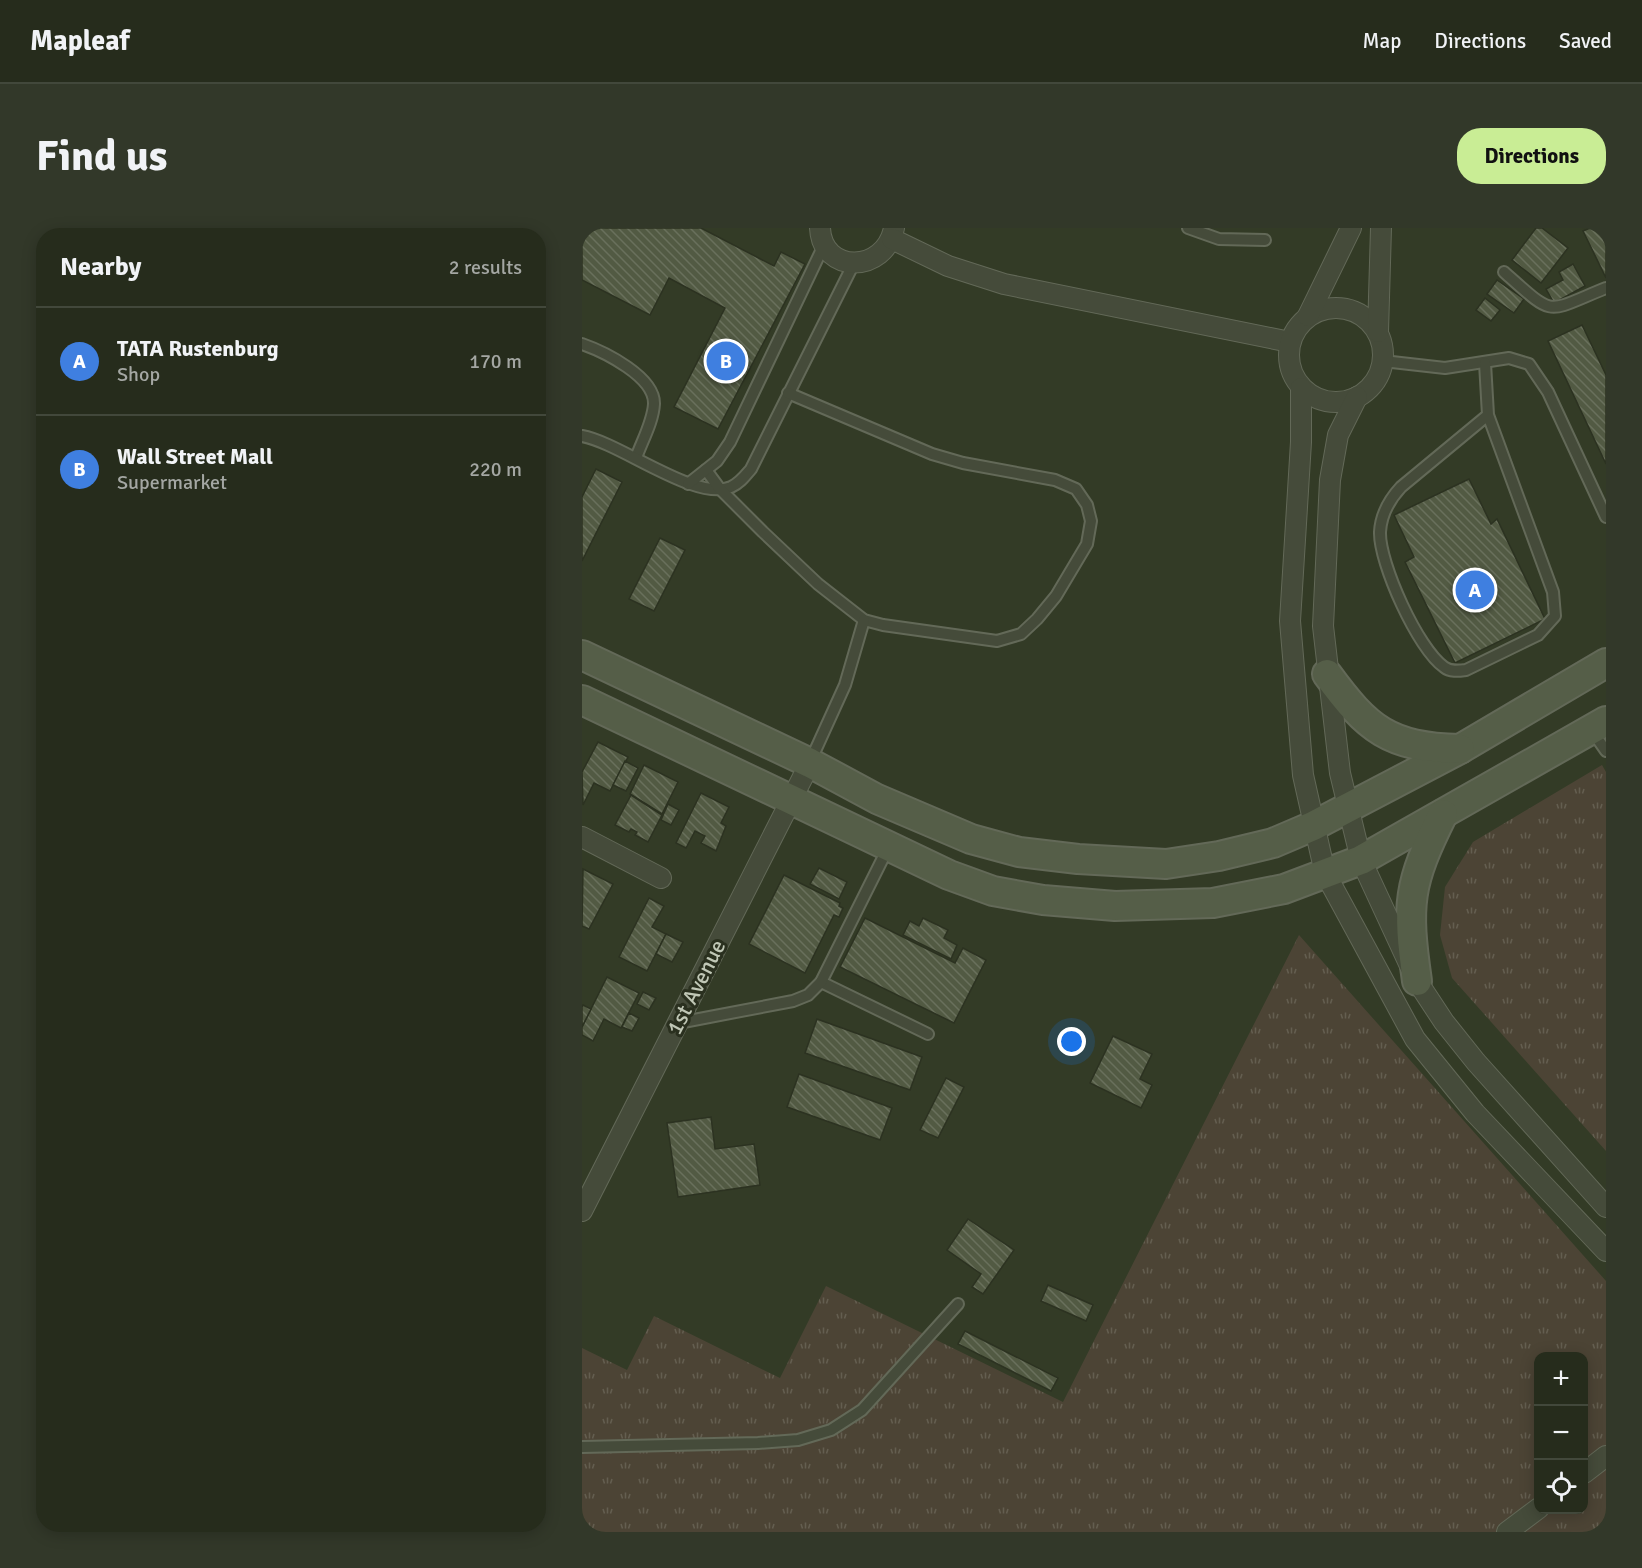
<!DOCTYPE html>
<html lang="en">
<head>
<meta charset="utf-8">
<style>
	body { margin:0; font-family:Signika,sans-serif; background:#323829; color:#f1f3f6 }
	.controls { position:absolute; right:18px; bottom:18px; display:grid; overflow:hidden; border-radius:12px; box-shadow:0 3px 15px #0003 }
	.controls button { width:54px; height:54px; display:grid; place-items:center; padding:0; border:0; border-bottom:2px solid #42483b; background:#262c1c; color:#f1f3f6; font:30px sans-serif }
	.you { position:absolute; left:490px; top:814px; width:21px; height:21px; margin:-15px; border:4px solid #fff; border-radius:50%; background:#1a73e8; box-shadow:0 0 0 9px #1a73e833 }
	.badge { display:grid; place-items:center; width:39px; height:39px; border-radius:50%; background:#c9ed95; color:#fff; font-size:20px; font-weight:700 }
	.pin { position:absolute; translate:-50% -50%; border:3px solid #fff; box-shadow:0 2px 6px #0006 }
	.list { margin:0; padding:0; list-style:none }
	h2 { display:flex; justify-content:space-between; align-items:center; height:78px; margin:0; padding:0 24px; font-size:26px }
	h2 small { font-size:20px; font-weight:400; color:#a4a7a3 }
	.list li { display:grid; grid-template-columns:39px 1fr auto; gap:18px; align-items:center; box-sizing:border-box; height:108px; padding:0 24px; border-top:2px solid #42483b }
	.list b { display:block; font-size:22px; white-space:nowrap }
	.list p { margin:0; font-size:20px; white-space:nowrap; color:#a4a7a3 }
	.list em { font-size:20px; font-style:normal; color:#a4a7a3 }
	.icon { flex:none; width:33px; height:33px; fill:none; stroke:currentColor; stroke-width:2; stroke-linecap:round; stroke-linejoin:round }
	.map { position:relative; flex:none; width:1024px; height:1304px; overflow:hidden; border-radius:24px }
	header { display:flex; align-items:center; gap:36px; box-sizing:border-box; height:84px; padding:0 30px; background:#262c1c; border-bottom:2px solid #42483b }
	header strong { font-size:28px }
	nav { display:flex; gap:33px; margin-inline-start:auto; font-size:21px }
	.intro { display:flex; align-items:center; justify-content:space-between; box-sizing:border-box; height:144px; padding:0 36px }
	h1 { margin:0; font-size:42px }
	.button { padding:15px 27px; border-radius:24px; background:#c9ed95; color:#111; font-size:21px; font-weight:700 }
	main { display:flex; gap:36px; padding:0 36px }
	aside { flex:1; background:#262c1c; border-radius:24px; box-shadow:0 3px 15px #0003 }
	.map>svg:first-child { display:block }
	.grass { fill:url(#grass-tufts); fill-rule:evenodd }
	.building { fill:url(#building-back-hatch); stroke:#2c3221; stroke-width:1.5 }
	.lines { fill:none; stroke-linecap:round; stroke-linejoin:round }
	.lane-casing { stroke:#636958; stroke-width:14 }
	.street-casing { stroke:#636958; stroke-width:22 }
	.secondary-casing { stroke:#636958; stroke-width:32 }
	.lane { stroke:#454b3a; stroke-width:10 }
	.street { stroke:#454b3a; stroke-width:20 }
	.secondary { stroke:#555e48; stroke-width:28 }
	.labels { text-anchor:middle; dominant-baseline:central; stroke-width:6; stroke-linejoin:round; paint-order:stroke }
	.street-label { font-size:22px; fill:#c0c7b6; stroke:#2a301f }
</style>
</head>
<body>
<header>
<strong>Mapleaf</strong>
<nav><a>Map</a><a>Directions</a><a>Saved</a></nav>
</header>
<div class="intro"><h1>Find us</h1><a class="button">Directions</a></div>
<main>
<aside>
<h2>Nearby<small>2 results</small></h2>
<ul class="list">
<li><span class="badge" style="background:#3f7fe0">A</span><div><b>TATA Rustenburg</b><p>Shop</p></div><em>170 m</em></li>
<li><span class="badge" style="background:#3f7fe0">B</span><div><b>Wall Street Mall</b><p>Supermarket</p></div><em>220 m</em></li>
</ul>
</aside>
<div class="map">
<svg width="1024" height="1304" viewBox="0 0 1024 1304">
	<defs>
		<pattern id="grass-tufts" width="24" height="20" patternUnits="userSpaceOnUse" patternTransform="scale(1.5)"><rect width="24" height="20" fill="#4c4435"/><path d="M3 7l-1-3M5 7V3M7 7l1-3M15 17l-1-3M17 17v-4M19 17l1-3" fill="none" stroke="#645e50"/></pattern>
		<pattern id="building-back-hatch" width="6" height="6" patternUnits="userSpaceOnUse" patternTransform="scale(1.5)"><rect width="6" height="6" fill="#525a43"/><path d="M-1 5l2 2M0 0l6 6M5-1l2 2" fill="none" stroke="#69705c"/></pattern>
	</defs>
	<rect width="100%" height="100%" fill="#333b26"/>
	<g class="grass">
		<path d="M 1020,537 L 1024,544 L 1024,923 L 870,750 L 858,707 L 863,659 L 891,614 Z"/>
		<path d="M 717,707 L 1024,1053 L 1024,1304 L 0,1304 L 0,1120 L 45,1142 L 72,1088 L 198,1150 L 244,1058 L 481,1174 ZM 957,1128 L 1002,1128 L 1002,1282 L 957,1282 Z"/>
	</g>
	<g class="building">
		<path d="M 0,0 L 119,0 L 192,38 L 199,24 L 223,36 L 136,201 L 92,179 L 143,80 L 87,50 L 68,87 L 0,52 Z"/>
		<path d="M 954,0 L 960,0 L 986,20 L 959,55 L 930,32 Z"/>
		<path d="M 1008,0 L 1024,0 L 1024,50 L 1001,3 Z"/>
		<path d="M 991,36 L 1003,58 L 972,75 L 964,61 L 981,52 L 977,44 Z"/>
		<path d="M 915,52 L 942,71 L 932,85 L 905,66 Z"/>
		<path d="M 903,70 L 918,82 L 909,93 L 894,82 Z"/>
		<path d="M 1000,97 L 1024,147 L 1024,236 L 966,113 Z"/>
		<path d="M 14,241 L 40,254 L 0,333 L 0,269 Z"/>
		<path d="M 887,251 L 909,296 L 915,291 L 963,391 L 873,435 L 823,334 L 832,329 L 812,287 Z"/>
		<path d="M 78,310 L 103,322 L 72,383 L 47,371 Z"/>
		<path d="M 16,514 L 46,529 L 28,563 L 12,555 L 1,577 L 0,544 Z"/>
		<path d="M 43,533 L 56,540 L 44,563 L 31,557 Z"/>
		<path d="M 62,537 L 96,554 L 80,586 L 48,566 Z"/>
		<path d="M 119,565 L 147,579 L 139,595 L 144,598 L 134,623 L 119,615 L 123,608 L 113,603 L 104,620 L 94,615 Z"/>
		<path d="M 49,567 L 80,587 L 66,614 L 53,607 L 55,604 L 49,601 L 47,604 L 33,597 Z"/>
		<path d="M 86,576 L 97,582 L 89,597 L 79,592 Z"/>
		<path d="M 237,640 L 265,654 L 257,671 L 228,656 Z"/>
		<path d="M 1,641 L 31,656 L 7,701 L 0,698 Z"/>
		<path d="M 202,647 L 258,675 L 257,678 L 261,680 L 257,689 L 252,687 L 223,745 L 167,716 Z"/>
		<path d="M 67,670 L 82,678 L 70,699 L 84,706 L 65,743 L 37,729 Z"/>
		<path d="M 283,690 L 373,735 L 381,720 L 404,732 L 372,795 L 258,739 Z"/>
		<path d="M 341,690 L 366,702 L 362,710 L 375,717 L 369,731 L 321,707 L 328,693 L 337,698 Z"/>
		<path d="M 84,706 L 101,714 L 90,734 L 74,726 Z"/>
		<path d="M 25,749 L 57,765 L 39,800 L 22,791 L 11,813 L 0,807 L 0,799 Z"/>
		<path d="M 61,764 L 74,770 L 67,782 L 55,776 Z"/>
		<path d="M 1,777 L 9,781 L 0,799 L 0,779 Z"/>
		<path d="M 47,785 L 57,790 L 50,803 L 40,799 Z"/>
		<path d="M 235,791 L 340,829 L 328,862 L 223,825 Z"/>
		<path d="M 531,808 L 570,826 L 558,851 L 570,857 L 559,880 L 508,855 Z"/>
		<path d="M 217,846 L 310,880 L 298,912 L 205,879 Z"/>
		<path d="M 364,850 L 382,859 L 356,910 L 338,902 Z"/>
		<path d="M 129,889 L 133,921 L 172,916 L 178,957 L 96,969 L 85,895 Z"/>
		<path d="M 386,991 L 432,1022 L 401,1066 L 390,1059 L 399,1046 L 365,1022 Z"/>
		<path d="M 466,1057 L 511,1077 L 504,1093 L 459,1073 Z"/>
		<path d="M 383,1103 L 476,1150 L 469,1163 L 376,1116 Z"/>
	</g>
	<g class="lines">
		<defs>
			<g id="lane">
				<path d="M 606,0 L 637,11 L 683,12"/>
				<path d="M 922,44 C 974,90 962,85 1024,60"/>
				<path d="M 0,116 C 23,124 73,149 72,176 C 71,194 60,213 54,230"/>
				<path d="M 801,133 L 863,140 L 927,130 L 947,136 L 966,164 L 1024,289"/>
				<path d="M 903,135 L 906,187 L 971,364 L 973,388 L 956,407 L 884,442 C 876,443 868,444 862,439 C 836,421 797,335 798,304 C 799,286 807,272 819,259 L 906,187"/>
				<path d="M 0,208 C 39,215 113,274 149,259 C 158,255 163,248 169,241 L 272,35"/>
				<path d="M 124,242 L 138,261 L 181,304 L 236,356 L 282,392 L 301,397 L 415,413 L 439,406 L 455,391 L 474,368 L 505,316 L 509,293 L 505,277 L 494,261 L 473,252 L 381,235 L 350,226 L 206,165"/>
				<path d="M 106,256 L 135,233 L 148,214 L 242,17"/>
				<path d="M 1010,503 L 1024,523"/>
				<path d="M 228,534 L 263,457 L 282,392"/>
				<path d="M 239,754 L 346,806"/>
				<path d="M 96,795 L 211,773 L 226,767 L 239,754 L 306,620"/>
				<path d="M 0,1219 L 176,1215 L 216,1212 L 249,1202 L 280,1182 L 376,1076"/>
			</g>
			<g id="street">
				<path d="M 238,0 C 240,46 303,46 312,0"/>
				<path d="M 310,11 L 366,38 L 422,56 L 708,114"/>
				<circle cx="754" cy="127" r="47"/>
				<path d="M 726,88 L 769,0"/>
				<path d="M 796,104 L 799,0"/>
				<path d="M 719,160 L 719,214 L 708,393 L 721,547 L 743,645 L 833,811 L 893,885 L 1024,1023"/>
				<path d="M 775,169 L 756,207 L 748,252 L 741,398 L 758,545 L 779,632 L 835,753 L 862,794 L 894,834 L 1024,979"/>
				<path d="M 0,609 L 79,650"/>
				<path d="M 0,983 L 228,535"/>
				<path d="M 1002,1245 L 1024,1228"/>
				<path d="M 925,1304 L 957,1280"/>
			</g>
			<g id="secondary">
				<path d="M 0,427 L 228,535 L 295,571 L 389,611 L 437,624 L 496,631 L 584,636 L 637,628 L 691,615 L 731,598 L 878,521 L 1024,435"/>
				<path d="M 745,446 C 786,502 807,519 878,521"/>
				<path d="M 0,472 L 367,647 L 411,663 L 461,672 L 533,678 L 631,675 L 702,661 L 779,632 L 1024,493"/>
				<path d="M 835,753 C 824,676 826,656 861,586"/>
			</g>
		</defs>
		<use href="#lane" class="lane-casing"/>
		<use href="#street" class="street-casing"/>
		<use href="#secondary" class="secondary-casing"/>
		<use href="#lane" class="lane"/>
		<use href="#street" class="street"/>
		<use href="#secondary" class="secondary"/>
	</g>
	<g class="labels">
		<g class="street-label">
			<text transform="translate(114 759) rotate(-63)">1st Avenue</text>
		</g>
	</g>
</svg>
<div class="controls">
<button>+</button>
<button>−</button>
<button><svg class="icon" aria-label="locate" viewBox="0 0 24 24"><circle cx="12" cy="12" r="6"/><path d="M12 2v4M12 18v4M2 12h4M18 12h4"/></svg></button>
</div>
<div class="you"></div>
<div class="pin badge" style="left:893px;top:362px;background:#3f7fe0">A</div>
<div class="pin badge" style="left:144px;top:133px;background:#3f7fe0">B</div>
</div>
</main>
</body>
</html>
